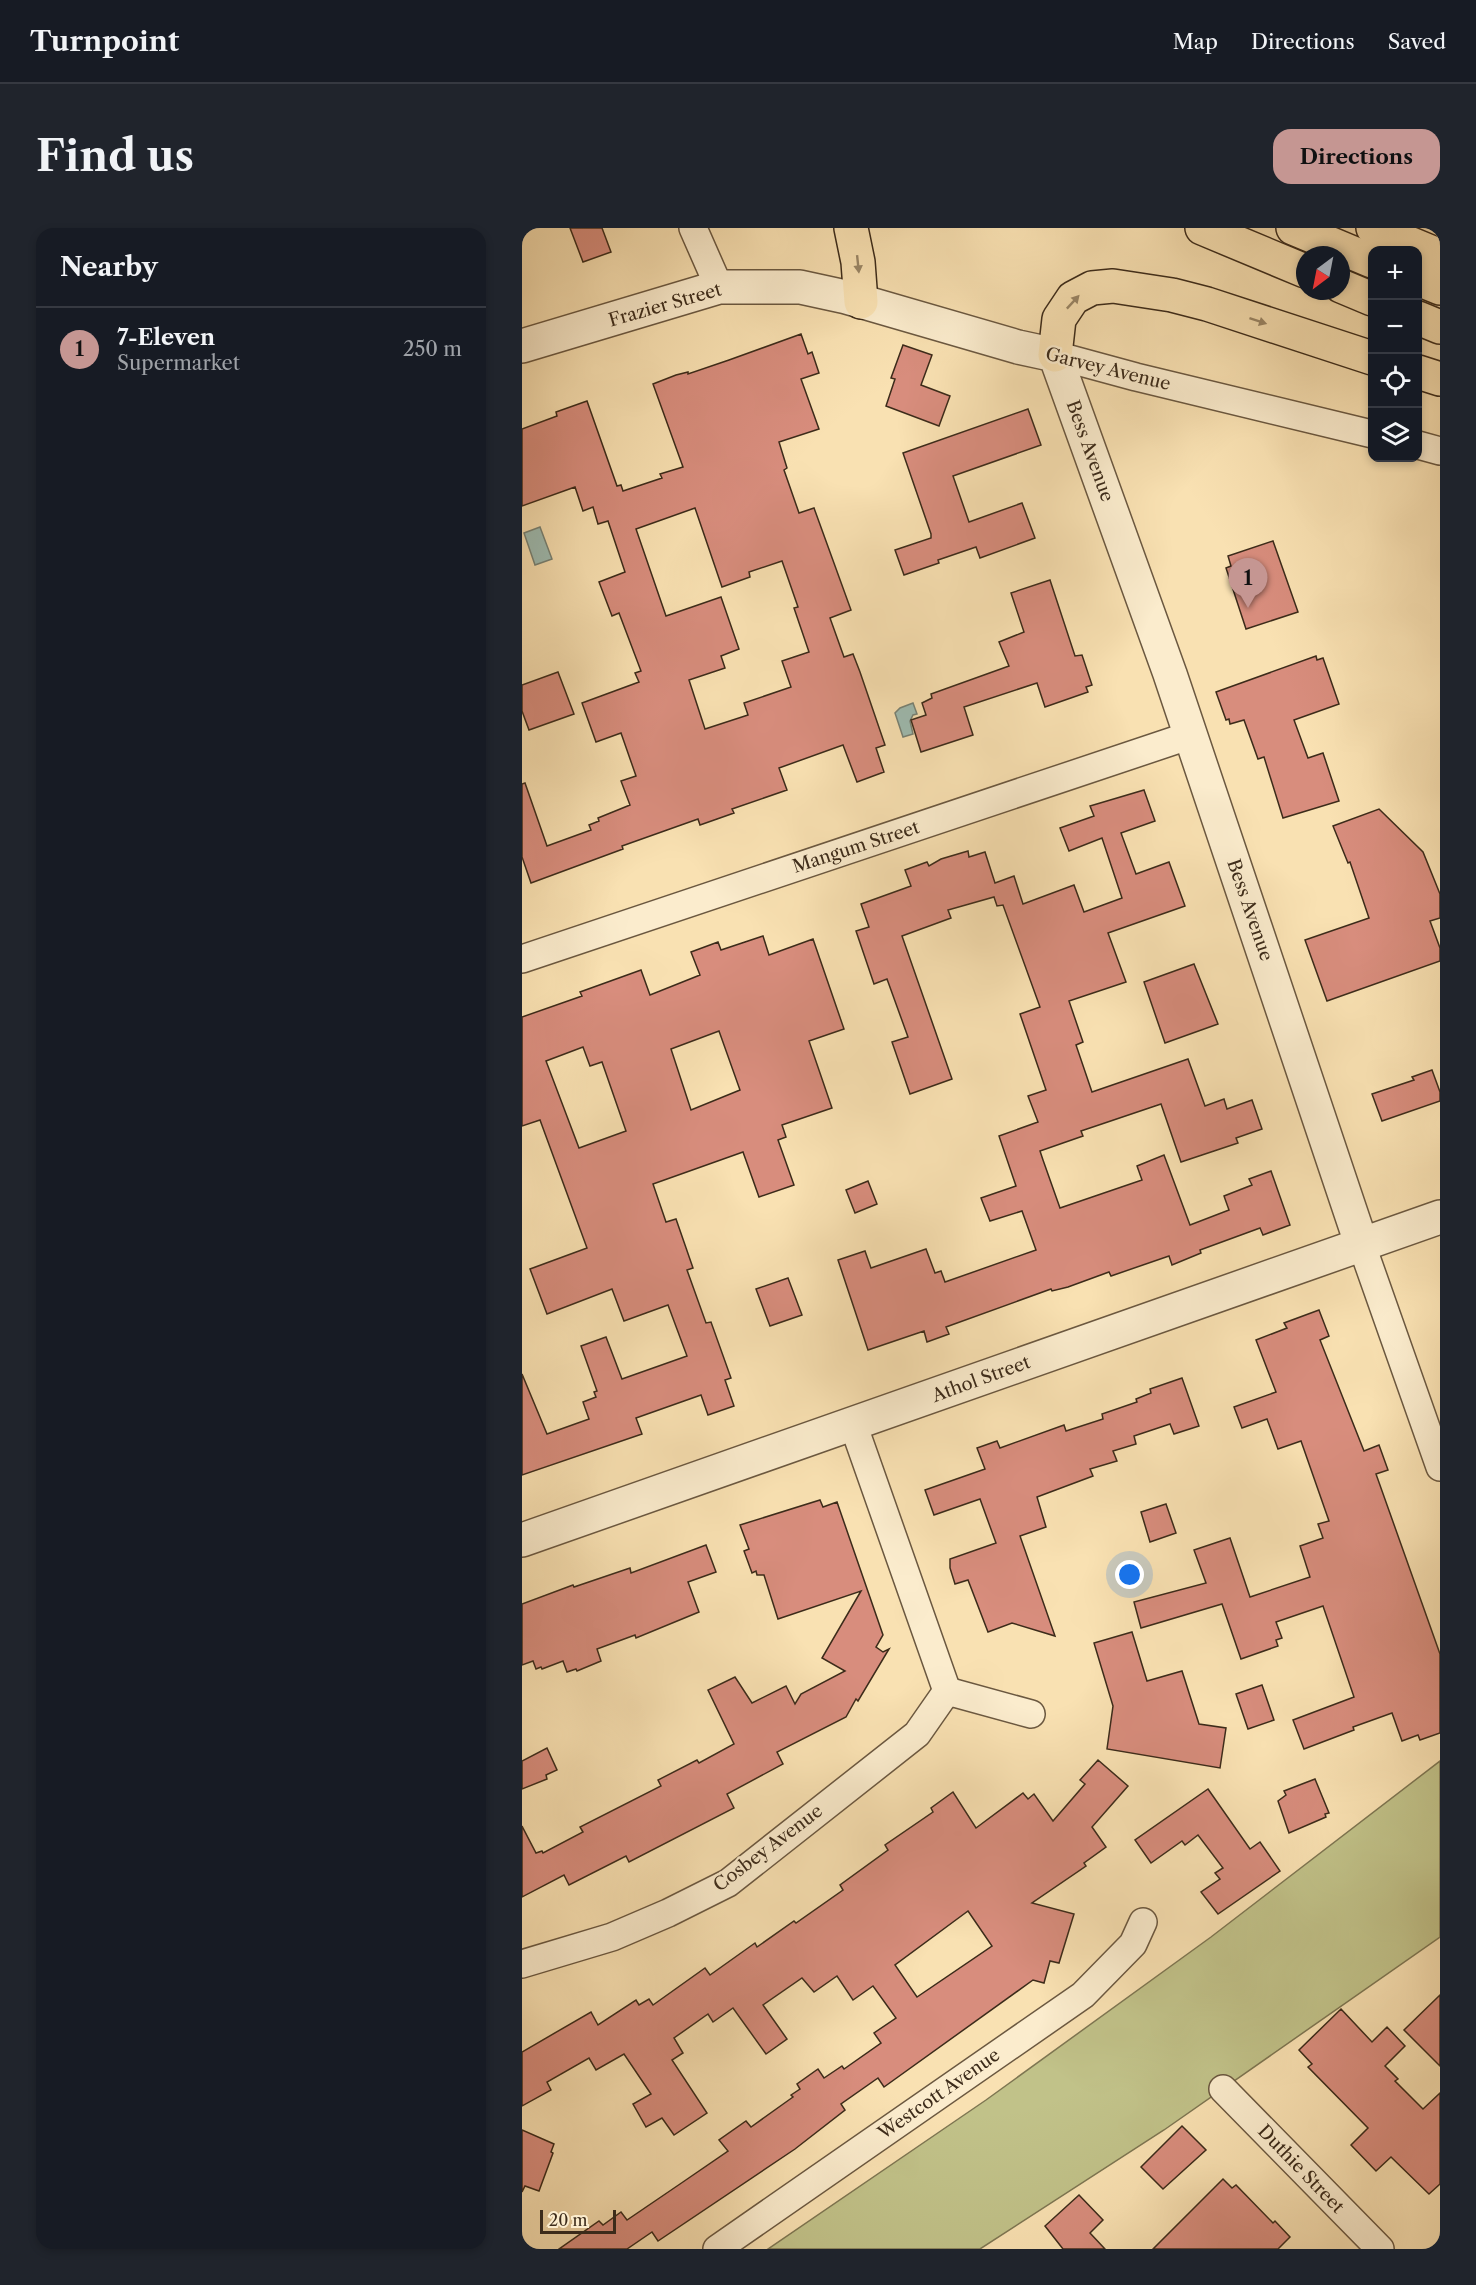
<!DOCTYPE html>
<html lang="en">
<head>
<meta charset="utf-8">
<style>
	body { margin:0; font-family:"Libre Caslon Text",serif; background:#20242c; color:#f1f3f6 }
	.controls { position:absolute; right:18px; top:18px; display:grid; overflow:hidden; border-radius:12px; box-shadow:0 3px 9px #0003 }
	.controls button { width:54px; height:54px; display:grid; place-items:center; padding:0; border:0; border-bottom:2px solid #363941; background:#171b24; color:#f1f3f6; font:30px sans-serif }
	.compass { position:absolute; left:774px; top:18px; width:54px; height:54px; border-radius:50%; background:#171b24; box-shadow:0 3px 9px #0003; rotate:212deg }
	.scale { position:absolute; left:18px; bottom:15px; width:76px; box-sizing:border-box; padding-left:6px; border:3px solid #3c2b1a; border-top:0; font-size:16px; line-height:21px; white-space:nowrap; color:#3c2b1a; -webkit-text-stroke:4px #fbeccd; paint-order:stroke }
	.you { position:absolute; left:608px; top:1347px; width:21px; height:21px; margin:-15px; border:4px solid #fff; border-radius:50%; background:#1a73e8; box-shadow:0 0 0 9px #1a73e833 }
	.badge { display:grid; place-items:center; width:39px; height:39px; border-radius:50%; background:#c59692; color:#111; font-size:20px; font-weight:700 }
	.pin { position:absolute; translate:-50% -50px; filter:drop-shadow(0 2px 3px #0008) }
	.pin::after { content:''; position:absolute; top:32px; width:21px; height:18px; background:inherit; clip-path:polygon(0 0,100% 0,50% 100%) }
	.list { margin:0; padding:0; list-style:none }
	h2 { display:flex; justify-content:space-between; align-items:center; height:78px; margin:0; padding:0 24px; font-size:26px }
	h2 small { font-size:20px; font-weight:400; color:#9ea1a6 }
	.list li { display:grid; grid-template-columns:39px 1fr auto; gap:18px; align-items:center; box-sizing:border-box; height:84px; padding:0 24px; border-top:2px solid #363941 }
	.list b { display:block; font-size:22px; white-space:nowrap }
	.list p { margin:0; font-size:20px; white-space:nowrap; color:#9ea1a6 }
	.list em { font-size:20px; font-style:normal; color:#9ea1a6 }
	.icon { flex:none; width:33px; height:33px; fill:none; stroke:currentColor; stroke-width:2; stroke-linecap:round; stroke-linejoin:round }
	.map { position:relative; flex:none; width:918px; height:2021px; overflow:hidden; border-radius:18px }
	header { display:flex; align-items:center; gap:36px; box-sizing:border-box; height:84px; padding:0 30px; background:#171b24; border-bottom:2px solid #363941 }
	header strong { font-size:28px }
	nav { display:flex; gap:33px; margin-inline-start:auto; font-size:21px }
	.intro { display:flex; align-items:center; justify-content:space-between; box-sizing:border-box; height:144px; padding:0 36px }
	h1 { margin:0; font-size:42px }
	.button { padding:15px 27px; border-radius:18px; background:#c59692; color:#111; font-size:21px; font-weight:700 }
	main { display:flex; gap:36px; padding:0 36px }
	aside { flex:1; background:#171b24; border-radius:18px; box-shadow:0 3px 9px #0003 }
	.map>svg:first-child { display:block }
	.green { fill:#c1c289; stroke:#7e7652; stroke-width:1.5 }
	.water { fill:#9ebcb2; stroke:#778275; stroke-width:1.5 }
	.building { fill:#d88d7d; stroke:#3c2b1a; stroke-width:1.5; fill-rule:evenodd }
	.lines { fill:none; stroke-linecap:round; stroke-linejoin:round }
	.minor-casing { stroke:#6b5840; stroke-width:30 }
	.tertiary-casing { stroke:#6b5840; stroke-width:36 }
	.motorway-casing { stroke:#3c2b1a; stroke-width:36 }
	.minor { stroke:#fbeccd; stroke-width:27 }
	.tertiary { stroke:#fbeccd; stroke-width:33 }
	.motorway { stroke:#f9e1b2; stroke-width:33 }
	.oneway { fill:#9a8666 }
	.labels { text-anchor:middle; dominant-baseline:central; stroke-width:4.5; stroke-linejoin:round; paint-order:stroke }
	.street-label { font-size:18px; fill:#3c2b1a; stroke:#fbeccd }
</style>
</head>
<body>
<header>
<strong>Turnpoint</strong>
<nav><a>Map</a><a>Directions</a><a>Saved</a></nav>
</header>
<div class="intro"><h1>Find us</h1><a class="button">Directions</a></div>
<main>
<aside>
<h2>Nearby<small></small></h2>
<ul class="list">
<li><span class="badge">1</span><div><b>7-Eleven</b><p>Supermarket</p></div><em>250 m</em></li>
</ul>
</aside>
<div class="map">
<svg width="918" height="2021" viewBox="0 0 918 2021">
	<rect width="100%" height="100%" fill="#f9e1b2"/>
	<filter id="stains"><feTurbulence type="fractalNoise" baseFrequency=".00333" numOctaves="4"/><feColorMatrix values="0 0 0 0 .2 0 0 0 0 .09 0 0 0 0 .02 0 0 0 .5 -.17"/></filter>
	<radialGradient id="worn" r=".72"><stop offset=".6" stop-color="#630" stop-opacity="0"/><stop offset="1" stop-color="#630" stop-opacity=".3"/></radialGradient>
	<path class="green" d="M 918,1533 L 918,1709 L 642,1902 L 458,2021 L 246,2021 L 464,1872 L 689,1709 Z"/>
	<g class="water">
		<path d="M 18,299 L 30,331 L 13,337 L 2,305 Z"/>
		<path d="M 391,475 L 395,486 L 391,487 L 388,493 L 391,506 L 381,509 L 373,485 L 378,480 Z"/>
	</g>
	<g class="building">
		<path d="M 48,0 L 80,0 L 89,24 L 61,34 Z"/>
		<path d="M 279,106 L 286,126 L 290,124 L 297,145 L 279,151 L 297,201 L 257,214 L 265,240 L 262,242 L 277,285 L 292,280 L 329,382 L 308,390 L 322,429 L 331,426 L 338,444 L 363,517 L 354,520 L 362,544 L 335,554 L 321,517 L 257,540 L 265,562 L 210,581 L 212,585 L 178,597 L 176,591 L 100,618 L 101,621 L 9,655 L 0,629 L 0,556 L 3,555 L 25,618 L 69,602 L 67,597 L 77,593 L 76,590 L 108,577 L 99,553 L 114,548 L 99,505 L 74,514 L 60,475 L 117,454 L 113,445 L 119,443 L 97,385 L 90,388 L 77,354 L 103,344 L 86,293 L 76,296 L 71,279 L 61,283 L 53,259 L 0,278 L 0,201 L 35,188 L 34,184 L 65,173 L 95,258 L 99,257 L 101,263 L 140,250 L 138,246 L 161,239 L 131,156 L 154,147 L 166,144 L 166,146 L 207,132 ZM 173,280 L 200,359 L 228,349 L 227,344 L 260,333 L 276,379 L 272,380 L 287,424 L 260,433 L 269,459 L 222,475 L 226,487 L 183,501 L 167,452 L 203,440 L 199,428 L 217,421 L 199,369 L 144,388 L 114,301 Z"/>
		<path d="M 381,117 L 410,127 L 399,157 L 428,168 L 417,198 L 364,178 L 373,151 L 369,150 Z"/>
		<path d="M 506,181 L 519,217 L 431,248 L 447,294 L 500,275 L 513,310 L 458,330 L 454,319 L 416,332 L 417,335 L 382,347 L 373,322 L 409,310 L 409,306 L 381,225 Z"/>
		<path d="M 751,313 L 776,384 L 724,401 L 704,340 L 709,338 L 706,328 Z"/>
		<path d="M 528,352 L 553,428 L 560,427 L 570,457 L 564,459 L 566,464 L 523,479 L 515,455 L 442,479 L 451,507 L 399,524 L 389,492 L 404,487 L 400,475 L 410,470 L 409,466 L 487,438 L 477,414 L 502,404 L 489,365 Z"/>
		<path d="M 794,428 L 795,432 L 801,430 L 817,476 L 772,492 L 786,530 L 801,525 L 817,573 L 761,590 L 742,529 L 736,531 L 722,492 L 708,496 L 707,491 L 704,492 L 694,464 Z"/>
		<path d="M 36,444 L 52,486 L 7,502 L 0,483 L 0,457 Z"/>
		<path d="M 622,562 L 633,593 L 599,605 L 614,646 L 647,634 L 663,678 L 586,705 L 604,754 L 547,773 L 561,814 L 554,817 L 570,864 L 666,831 L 683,878 L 702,871 L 705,881 L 730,872 L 740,901 L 714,910 L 716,915 L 659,934 L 639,876 L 559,903 L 561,908 L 518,923 L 521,932 L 538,980 L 620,952 L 615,938 L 642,927 L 668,997 L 707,982 L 702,968 L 730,957 L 727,951 L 749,943 L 768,997 L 741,1007 L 738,1000 L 678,1022 L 679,1025 L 650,1037 L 647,1028 L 589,1048 L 587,1044 L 546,1059 L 530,1063 L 529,1061 L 424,1099 L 427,1106 L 405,1114 L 402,1103 L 346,1122 L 316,1032 L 343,1023 L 349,1040 L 404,1021 L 413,1045 L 419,1043 L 423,1054 L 514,1022 L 500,983 L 468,993 L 459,970 L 494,958 L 477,908 L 516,894 L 506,868 L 524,862 L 498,786 L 518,779 L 481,677 L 475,678 L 472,669 L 426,682 L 429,690 L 380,708 L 430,851 L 388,866 L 370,814 L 386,809 L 365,751 L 352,756 L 334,703 L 347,699 L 339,676 L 389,658 L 383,642 L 405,634 L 407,638 L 419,631 L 446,623 L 447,629 L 463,624 L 473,655 L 492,648 L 501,676 L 552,657 L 562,684 L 600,670 L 580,610 L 547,623 L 538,600 L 572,588 L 568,578 Z"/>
		<path d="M 857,581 L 901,624 L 918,666 L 918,690 L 908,693 L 918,720 L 918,733 L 805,773 L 783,712 L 847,690 L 828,634 L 826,635 L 811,598 Z"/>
		<path d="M 241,708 L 247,727 L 291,711 L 322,801 L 287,813 L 310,880 L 260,897 L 264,909 L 256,912 L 272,957 L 237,969 L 221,924 L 131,956 L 144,994 L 154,991 L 171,1040 L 165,1042 L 184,1095 L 189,1094 L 209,1150 L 203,1152 L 212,1178 L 186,1187 L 179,1167 L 114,1190 L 120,1206 L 0,1247 L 0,1146 L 25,1206 L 67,1191 L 61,1174 L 74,1169 L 72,1164 L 75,1163 L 59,1118 L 84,1109 L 100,1151 L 165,1128 L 146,1077 L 102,1093 L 90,1061 L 25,1086 L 8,1041 L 65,1020 L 18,892 L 0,898 L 0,789 L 60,768 L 58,764 L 119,742 L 128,767 L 178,747 L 169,724 L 196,714 L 199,722 ZM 197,803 L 218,862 L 169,882 L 149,821 ZM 61,819 L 68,838 L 80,834 L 104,903 L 57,920 L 24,833 Z"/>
		<path d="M 672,736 L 696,796 L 643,815 L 622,754 Z"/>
		<path d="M 910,842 L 918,864 L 918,873 L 860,893 L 850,866 L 892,852 L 890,849 Z"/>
		<path d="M 346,953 L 355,976 L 333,985 L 324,962 Z"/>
		<path d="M 266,1050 L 280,1087 L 248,1098 L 234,1061 Z"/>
		<path d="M 797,1082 L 807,1108 L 798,1112 L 842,1223 L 857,1217 L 866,1242 L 854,1246 L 918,1426 L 918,1505 L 898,1512 L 896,1507 L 880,1513 L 870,1485 L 831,1499 L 832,1502 L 782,1521 L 771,1492 L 832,1469 L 801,1378 L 754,1394 L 760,1410 L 754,1412 L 756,1418 L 719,1431 L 700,1376 L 619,1400 L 612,1374 L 684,1355 L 672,1322 L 708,1310 L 728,1369 L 788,1349 L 778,1318 L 801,1310 L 796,1296 L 807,1293 L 779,1213 L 756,1221 L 745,1191 L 720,1200 L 712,1179 L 754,1164 L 734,1112 L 765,1100 L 762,1095 Z"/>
		<path d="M 660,1150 L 677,1198 L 652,1206 L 648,1196 L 612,1208 L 614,1216 L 591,1223 L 595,1233 L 568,1241 L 571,1248 L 515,1269 L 524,1299 L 498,1308 L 533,1408 L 490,1395 L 466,1404 L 446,1352 L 433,1356 L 428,1340 L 428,1331 L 474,1315 L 458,1271 L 412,1287 L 403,1262 L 463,1241 L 455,1220 L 475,1213 L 478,1220 L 542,1197 L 544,1203 L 581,1191 L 580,1186 L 615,1174 L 614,1171 L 629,1165 L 628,1161 Z"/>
		<path d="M 298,1272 L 301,1279 L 315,1274 L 361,1407 L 354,1419 L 361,1424 L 367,1421 L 336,1473 L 334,1471 L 324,1489 L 255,1524 L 261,1536 L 205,1566 L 212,1580 L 107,1634 L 104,1628 L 47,1657 L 42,1647 L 0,1669 L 0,1598 L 14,1625 L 20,1623 L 21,1625 L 61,1604 L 58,1599 L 139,1558 L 136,1552 L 175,1532 L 177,1535 L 212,1516 L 186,1462 L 213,1449 L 230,1475 L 264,1458 L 273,1476 L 279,1466 L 323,1443 L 300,1430 L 339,1363 L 256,1391 L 242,1347 L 235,1347 L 234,1343 L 230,1345 L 222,1323 L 227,1321 L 218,1297 Z"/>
		<path d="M 644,1276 L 654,1305 L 628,1314 L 619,1284 Z"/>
		<path d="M 184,1317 L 194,1344 L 166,1354 L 177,1384 L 114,1410 L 113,1407 L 75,1421 L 79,1433 L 55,1443 L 54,1441 L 45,1444 L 41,1433 L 20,1441 L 19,1439 L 14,1441 L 11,1433 L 0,1437 L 0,1376 L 51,1357 L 52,1359 L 108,1340 L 109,1345 Z"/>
		<path d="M 610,1404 L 625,1453 L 660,1443 L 677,1496 L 704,1500 L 698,1540 L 585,1521 L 591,1478 L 572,1415 Z"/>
		<path d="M 740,1457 L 752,1492 L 726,1501 L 714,1466 Z"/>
		<path d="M 25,1520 L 35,1542 L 24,1547 L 25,1551 L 0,1561 L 0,1533 Z"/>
		<path d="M 576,1532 L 606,1558 L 570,1599 L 584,1619 L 562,1635 L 564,1638 L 510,1675 L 552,1686 L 537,1735 L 528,1733 L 522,1755 L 511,1752 L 362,1859 L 356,1850 L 319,1876 L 323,1882 L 273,1921 L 136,2013 L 130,2004 L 105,2021 L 37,2021 L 77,1993 L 81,1997 L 99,1984 L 105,1992 L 158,1956 L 206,1923 L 197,1912 L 224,1893 L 229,1899 L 271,1869 L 269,1867 L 278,1861 L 275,1856 L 296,1841 L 302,1850 L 320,1838 L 322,1841 L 359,1815 L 352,1805 L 374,1790 L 351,1758 L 331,1772 L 315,1748 L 292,1764 L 280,1750 L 241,1777 L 265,1811 L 244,1826 L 211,1780 L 191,1794 L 186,1786 L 152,1810 L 161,1825 L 150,1832 L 185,1885 L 152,1907 L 140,1890 L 124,1899 L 111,1876 L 129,1866 L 102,1826 L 74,1842 L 67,1830 L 25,1854 L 29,1862 L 0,1878 L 0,1824 L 69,1784 L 76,1797 L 114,1772 L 117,1777 L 127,1771 L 131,1777 L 183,1740 L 188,1747 L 233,1715 L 235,1719 L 272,1693 L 274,1695 L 321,1662 L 318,1657 L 366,1622 L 363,1617 L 411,1584 L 409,1580 L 431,1564 L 454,1600 L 501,1565 L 506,1571 L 512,1566 L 531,1593 L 563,1556 L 558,1552 ZM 446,1683 L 470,1718 L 395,1769 L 373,1737 Z"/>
		<path d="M 793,1551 L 807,1585 L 803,1586 L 804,1589 L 767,1605 L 756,1573 L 764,1567 L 762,1563 Z"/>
		<path d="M 686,1561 L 728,1621 L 738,1614 L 758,1643 L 696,1686 L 679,1664 L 698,1651 L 693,1645 L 701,1640 L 676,1607 L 663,1617 L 660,1613 L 629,1635 L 613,1612 Z"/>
		<path d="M 918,1767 L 918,1838 L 882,1802 Z"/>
		<path d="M 819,1781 L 850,1814 L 865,1799 L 883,1818 L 863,1838 L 876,1851 L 873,1853 L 901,1881 L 918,1865 L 918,1956 L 907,1966 L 869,1929 L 854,1943 L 829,1917 L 846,1900 L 786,1839 L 790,1836 L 777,1822 Z"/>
		<path d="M 660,1898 L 684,1922 L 641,1961 L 619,1939 Z"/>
		<path d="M 0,1902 L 32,1916 L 29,1924 L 31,1925 L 17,1963 L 3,1958 L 0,1964 Z"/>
		<path d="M 701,1951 L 710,1960 L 714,1957 L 751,1995 L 753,1993 L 768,2009 L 756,2021 L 631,2021 Z"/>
		<path d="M 557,1967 L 581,1992 L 568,2005 L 583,2021 L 541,2021 L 523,1998 Z"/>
	</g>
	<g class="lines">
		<defs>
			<g id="minor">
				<path d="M 171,0 L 197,59"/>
				<path d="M 533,127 L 614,149 L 850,206"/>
				<path d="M 896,217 L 918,223"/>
				<path d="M 0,731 L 669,507"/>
				<path d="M 839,1015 L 918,1239"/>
				<path d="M 331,1196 L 425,1463"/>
				<path d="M 0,1736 L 90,1709 L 146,1685 L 206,1655 L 395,1506 L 425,1463 L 509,1486"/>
				<path d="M 701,1861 L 858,2021"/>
				<path d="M 195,2021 L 561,1767 L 611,1716 L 621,1694"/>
			</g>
			<g id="tertiary">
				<path d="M 0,118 L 197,59 L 278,59 L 324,69 L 496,119 L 533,127 L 648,446 L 839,1015"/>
				<path d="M 0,1312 L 918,989"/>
			</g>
			<g id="motorway">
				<path d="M 329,0 L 336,34 L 339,74"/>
				<path d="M 680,0 L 783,43"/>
				<path d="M 771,0 L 850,33"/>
				<path d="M 851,0 L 918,28"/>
				<path d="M 896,51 L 918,60"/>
				<path d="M 819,58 L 850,71"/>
				<path d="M 896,90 L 918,99"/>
				<path d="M 533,127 L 537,91 L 551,70 L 570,60 L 591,58 L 650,67 L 685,76 L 850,130"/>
				<path d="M 896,144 L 918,151"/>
			</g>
		</defs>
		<use href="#minor" class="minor-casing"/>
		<use href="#tertiary" class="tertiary-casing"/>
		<use href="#motorway" class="motorway-casing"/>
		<use href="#minor" class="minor"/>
		<use href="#tertiary" class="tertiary"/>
		<use href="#motorway" class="motorway"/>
	</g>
	<defs><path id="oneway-solid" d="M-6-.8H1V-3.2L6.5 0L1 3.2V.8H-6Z" transform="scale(1.5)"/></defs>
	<g class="oneway">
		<use href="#oneway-solid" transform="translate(336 36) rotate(84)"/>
		<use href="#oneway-solid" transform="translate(551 74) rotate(-47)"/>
		<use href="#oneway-solid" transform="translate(736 93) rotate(18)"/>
	</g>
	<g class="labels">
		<g class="street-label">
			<text transform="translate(143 77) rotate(-16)">Frazier Street</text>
			<text transform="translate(586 141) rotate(14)">Garvey Avenue</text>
			<text transform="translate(568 223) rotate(70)">Bess Avenue</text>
			<text transform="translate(334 619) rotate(-18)">Mangum Street</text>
			<text transform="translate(728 682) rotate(71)">Bess Avenue</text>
			<text transform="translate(459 1151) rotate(-20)">Athol Street</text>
			<text transform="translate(246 1620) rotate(-37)">Cosbey Avenue</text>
			<text transform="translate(417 1866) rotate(-35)">Westcott Avenue</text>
			<text transform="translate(779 1941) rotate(46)">Duthie Street</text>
		</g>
	</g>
	<rect width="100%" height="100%" filter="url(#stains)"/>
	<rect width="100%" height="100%" fill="url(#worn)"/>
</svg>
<div class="controls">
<button>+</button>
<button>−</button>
<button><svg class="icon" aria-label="locate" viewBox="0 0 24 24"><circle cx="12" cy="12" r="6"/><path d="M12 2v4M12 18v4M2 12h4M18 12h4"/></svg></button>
<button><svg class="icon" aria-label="layers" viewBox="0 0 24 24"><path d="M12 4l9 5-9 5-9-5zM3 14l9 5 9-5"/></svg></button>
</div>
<svg class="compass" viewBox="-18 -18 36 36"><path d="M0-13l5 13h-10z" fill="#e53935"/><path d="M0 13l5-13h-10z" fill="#9ea1a6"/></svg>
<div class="scale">20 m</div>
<div class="you"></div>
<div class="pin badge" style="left:726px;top:380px">1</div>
</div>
</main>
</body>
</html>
